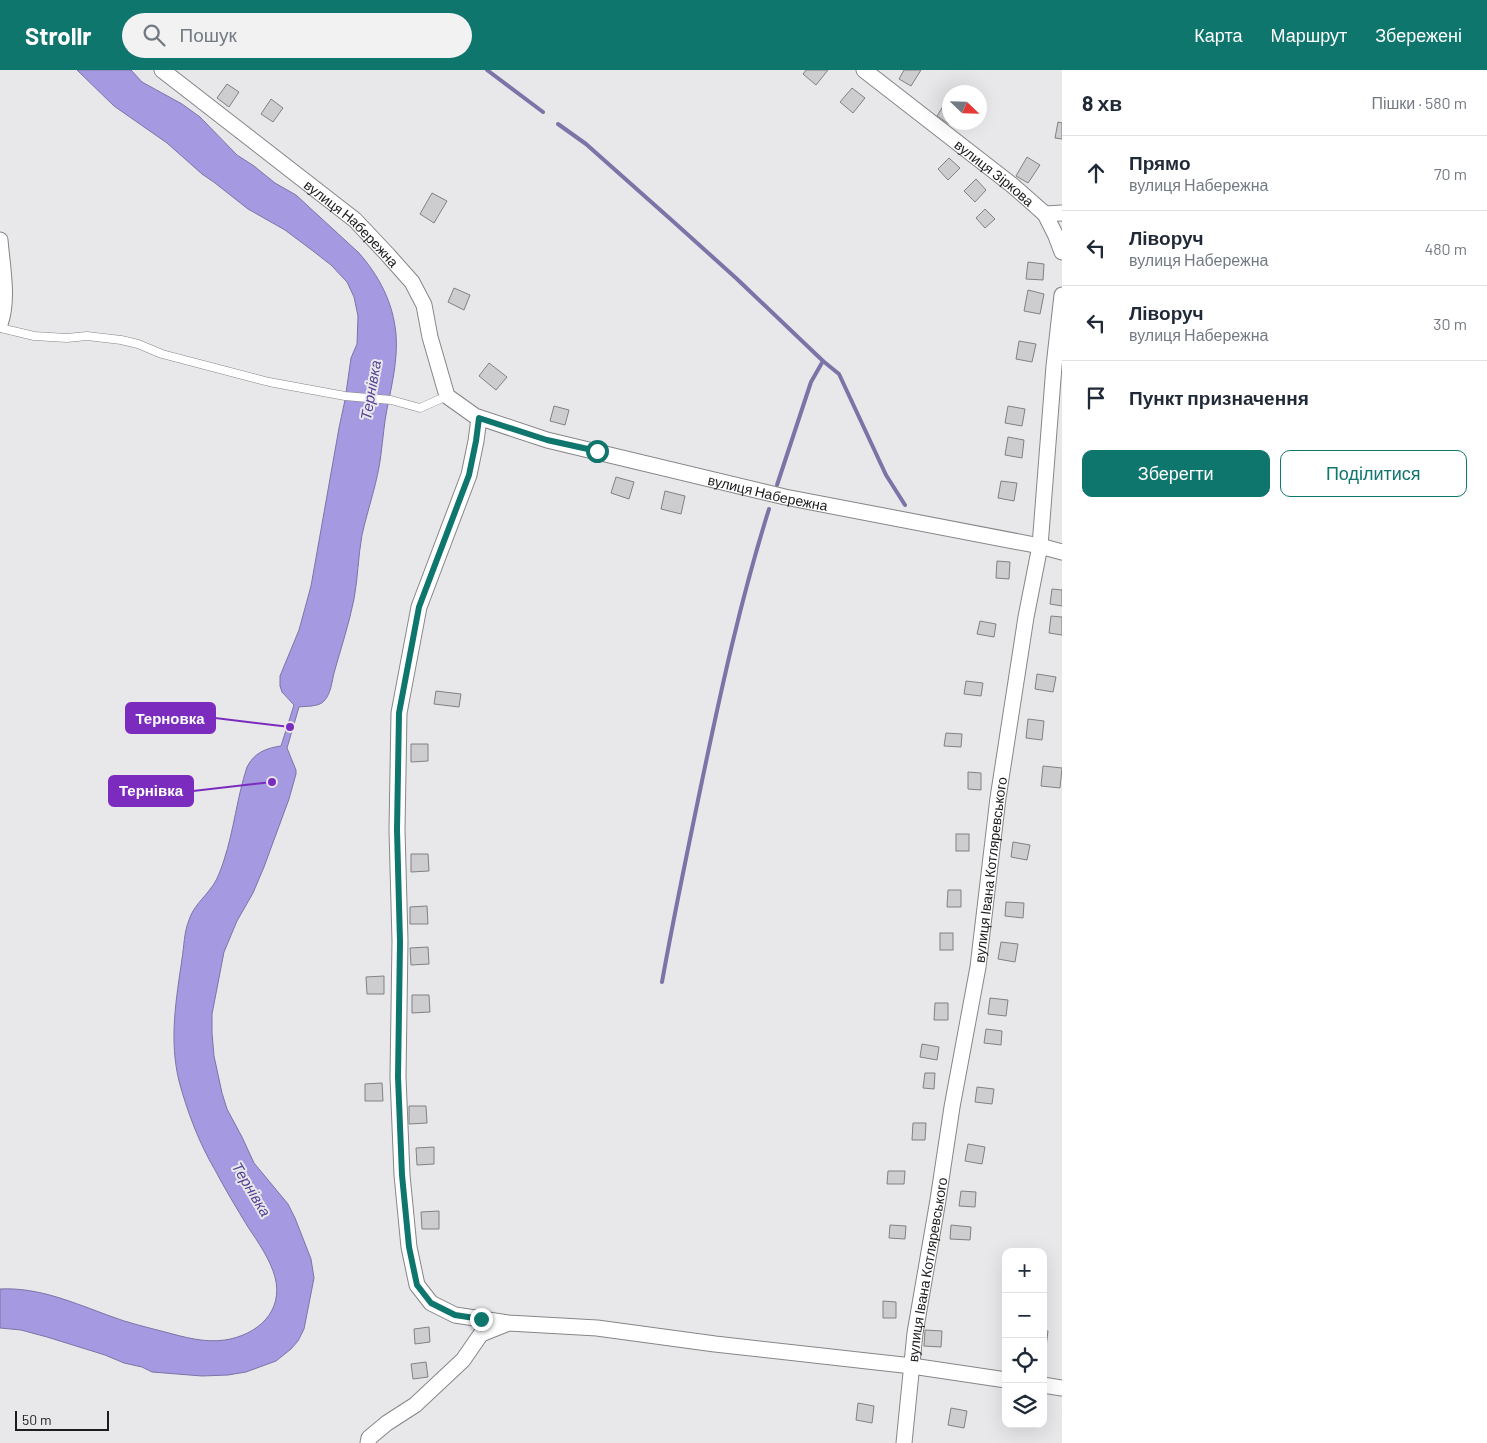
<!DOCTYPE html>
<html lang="uk">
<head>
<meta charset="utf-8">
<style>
	body { margin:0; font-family:Barlow,sans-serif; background:#f2f2f3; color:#1f2937 }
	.controls { position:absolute; right:15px; bottom:15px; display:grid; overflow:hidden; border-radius:10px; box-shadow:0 5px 20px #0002 }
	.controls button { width:45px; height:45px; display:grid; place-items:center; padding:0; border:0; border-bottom:1px solid #e0e1e3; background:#fff; color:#1f2937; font:25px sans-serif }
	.compass { position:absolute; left:942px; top:15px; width:45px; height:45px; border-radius:50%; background:#fff; box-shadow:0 5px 20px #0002; rotate:113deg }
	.scale { position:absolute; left:15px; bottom:12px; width:94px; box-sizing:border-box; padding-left:5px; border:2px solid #1c1c1d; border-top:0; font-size:14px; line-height:18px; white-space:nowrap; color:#1c1c1d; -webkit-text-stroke:4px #e8e8eb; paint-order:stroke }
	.stop { position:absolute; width:15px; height:15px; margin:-11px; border:4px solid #0f766e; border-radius:50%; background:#fff }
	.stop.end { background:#0f766e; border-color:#fff; box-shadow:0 1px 5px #0008 }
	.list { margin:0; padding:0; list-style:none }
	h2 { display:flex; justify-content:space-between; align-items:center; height:65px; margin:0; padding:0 20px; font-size:21px }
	h2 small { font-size:16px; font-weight:400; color:#747a83 }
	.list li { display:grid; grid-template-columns:32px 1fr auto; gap:15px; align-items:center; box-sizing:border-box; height:75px; padding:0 20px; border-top:1px solid #e0e1e3 }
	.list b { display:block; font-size:19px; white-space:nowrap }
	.list p { margin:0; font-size:16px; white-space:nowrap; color:#747a83 }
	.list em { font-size:16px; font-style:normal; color:#747a83 }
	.actions { display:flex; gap:10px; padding:15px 20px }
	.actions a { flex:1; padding:11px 0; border:1px solid #0f766e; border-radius:10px; text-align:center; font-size:18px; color:#0f766e }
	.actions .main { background:#0f766e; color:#fff }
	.icon { flex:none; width:28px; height:28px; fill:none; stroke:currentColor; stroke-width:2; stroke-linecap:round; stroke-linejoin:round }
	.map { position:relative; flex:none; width:1062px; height:1373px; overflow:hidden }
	header { display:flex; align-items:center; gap:30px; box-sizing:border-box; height:70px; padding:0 25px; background:#0f766e; color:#fff }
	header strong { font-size:24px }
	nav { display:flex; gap:28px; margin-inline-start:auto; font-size:18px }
	.search { width:350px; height:45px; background:#f2f2f3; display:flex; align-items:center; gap:12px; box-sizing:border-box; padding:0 18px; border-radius:28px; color:#747a83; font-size:19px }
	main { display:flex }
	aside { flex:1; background:#fff }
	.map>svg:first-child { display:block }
	.water { fill:#a599e1; stroke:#7c74a6 }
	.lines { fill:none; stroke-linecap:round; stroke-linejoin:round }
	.stream { stroke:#7c74a6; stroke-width:4 }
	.building { fill:#cdcdd0; stroke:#818184 }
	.lane-casing { stroke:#868689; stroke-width:9 }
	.street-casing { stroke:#868689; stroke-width:17 }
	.lane { stroke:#fff; stroke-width:8 }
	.street { stroke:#fff; stroke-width:15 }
	.route { stroke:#0f766e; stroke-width:6 }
	.labels { text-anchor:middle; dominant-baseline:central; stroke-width:4; stroke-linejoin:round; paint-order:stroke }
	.street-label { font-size:14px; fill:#1c1c1d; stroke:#e8e8eb }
	.water-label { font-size:15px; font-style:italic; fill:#564095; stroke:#e8e8eb }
	.leader { fill:none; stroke:#7b2cbf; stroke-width:2 }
	.callout-dot { fill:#7b2cbf; stroke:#e8e8eb; stroke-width:2 }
	.callout { fill:#7b2cbf; stroke:#7b2cbf; stroke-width:2 }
	.callout-label { font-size:15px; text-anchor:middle; font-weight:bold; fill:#fff }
</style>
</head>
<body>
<header>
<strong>Strollr</strong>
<div class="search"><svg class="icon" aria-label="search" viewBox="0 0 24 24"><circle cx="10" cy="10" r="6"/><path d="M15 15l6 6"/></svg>Пошук</div>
<nav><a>Карта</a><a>Маршрут</a><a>Збережені</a></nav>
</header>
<main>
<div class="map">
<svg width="1062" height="1373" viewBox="0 0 1062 1373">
	<rect width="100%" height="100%" fill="#e8e8eb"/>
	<path class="water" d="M 77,0 L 131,0 L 142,12 L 182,34 L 200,47 L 237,85 L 254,96 L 275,113 L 296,125 L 359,183 C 379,206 393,232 396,264 C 398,290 392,314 387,339 C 384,354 383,369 381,384 C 378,411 368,438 362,465 C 358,487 358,508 354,529 C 349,554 341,578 334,603 C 332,611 331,624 324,631 C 319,637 306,636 299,637 L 287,678 L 296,700 L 296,704 L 289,729 L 264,797 L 253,823 L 237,851 L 224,882 L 212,944 L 212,963 L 214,986 L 222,1023 L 227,1039 L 242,1067 L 254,1093 L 288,1134 L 295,1148 L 311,1189 L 314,1208 L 304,1259 L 298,1271 L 291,1279 L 276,1291 L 246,1302 L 228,1305 L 202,1306 L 152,1302 L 142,1297 L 124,1293 L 105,1285 L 47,1267 L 21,1260 L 0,1258 L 0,1219 C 39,1217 74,1233 110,1246 C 128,1253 146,1257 165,1262 C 184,1267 204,1273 225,1270 C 257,1265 284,1242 275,1207 C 270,1189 258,1172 248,1157 C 237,1139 225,1119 215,1100 C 199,1073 187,1041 179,1011 C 169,970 176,930 182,889 C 184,877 184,862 189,850 C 193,837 203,829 211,818 C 217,811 221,799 224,790 C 234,760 237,727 247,697 C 254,683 266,678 281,676 L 294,635 L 282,622 L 280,616 L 280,606 L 299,560 L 311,516 L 339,358 L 345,330 L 351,288 L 357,274 L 358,246 L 354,227 L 347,212 L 331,195 L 313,181 L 285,160 L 248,139 L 215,113 L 202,104 L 167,73 L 114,36 Z"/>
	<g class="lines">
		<g class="stream">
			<path d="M 487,0 L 543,42"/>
			<path d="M 558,54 L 586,74 L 676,154 L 737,209 L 823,291 L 839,304 L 886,405 L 905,435"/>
			<path d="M 777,415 L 811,312 L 823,291"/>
			<path d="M 662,912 C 674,845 688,778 702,711 C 721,620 741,528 769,439"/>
		</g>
	</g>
	<g class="building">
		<path d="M 806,0 L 828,0 L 816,15 L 803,4 Z"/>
		<path d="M 904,0 L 921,0 L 911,16 L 899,9 Z"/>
		<path d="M 227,14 L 239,22 L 229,37 L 217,28 Z"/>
		<path d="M 852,18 L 865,28 L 853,43 L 840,32 Z"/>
		<path d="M 948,28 L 949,28 L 949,54 L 937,46 Z"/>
		<path d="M 271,29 L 283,38 L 273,52 L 261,44 Z"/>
		<path d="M 1058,52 L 1062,53 L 1062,69 L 1055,68 Z"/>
		<path d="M 1027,87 L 1040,95 L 1028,113 L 1016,106 Z"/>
		<path d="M 949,88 L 960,98 L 948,110 L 938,99 Z"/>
		<path d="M 976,109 L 986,120 L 975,132 L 964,121 Z"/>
		<path d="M 432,123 L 447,131 L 434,153 L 420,144 Z"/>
		<path d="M 985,139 L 995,149 L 985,158 L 976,148 Z"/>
		<path d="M 1028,192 L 1044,194 L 1043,210 L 1026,209 Z"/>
		<path d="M 454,218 L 470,225 L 464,240 L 448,232 Z"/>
		<path d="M 1028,220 L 1044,224 L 1040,244 L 1024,241 Z"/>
		<path d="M 1019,271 L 1036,274 L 1032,292 L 1016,289 Z"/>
		<path d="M 489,293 L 507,307 L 496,320 L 479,306 Z"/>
		<path d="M 554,336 L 569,340 L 565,355 L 550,351 Z"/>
		<path d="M 1008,336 L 1025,339 L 1022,356 L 1005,353 Z"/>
		<path d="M 1008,367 L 1024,370 L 1022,388 L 1005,385 Z"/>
		<path d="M 616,407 L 634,412 L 629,429 L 611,423 Z"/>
		<path d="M 1001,411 L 1017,413 L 1014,431 L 998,428 Z"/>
		<path d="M 665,421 L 685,426 L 681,444 L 661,439 Z"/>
		<path d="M 997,491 L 1010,492 L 1009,509 L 996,508 Z"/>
		<path d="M 1052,519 L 1062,520 L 1062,536 L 1050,534 Z"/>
		<path d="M 1051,546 L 1062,547 L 1062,565 L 1049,563 Z"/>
		<path d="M 980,551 L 996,554 L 994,567 L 977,564 Z"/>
		<path d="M 1037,604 L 1056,607 L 1053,622 L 1035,619 Z"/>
		<path d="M 966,611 L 983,613 L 981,626 L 964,624 Z"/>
		<path d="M 436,621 L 461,624 L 459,637 L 434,634 Z"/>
		<path d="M 1028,649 L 1044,651 L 1042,670 L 1026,668 Z"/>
		<path d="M 946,663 L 962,664 L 961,677 L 944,676 Z"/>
		<path d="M 411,674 L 428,674 L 428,691 L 411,692 Z"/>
		<path d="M 1043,696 L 1062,698 L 1060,718 L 1041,716 Z"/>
		<path d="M 968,702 L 981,703 L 981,720 L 968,719 Z"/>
		<rect x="956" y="764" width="13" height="17"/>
		<path d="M 1013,772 L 1030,775 L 1027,790 L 1011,787 Z"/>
		<path d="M 411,784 L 428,784 L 429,801 L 411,802 Z"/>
		<path d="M 948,820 L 961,820 L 961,837 L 947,837 Z"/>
		<path d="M 1006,832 L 1024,833 L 1023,848 L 1005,846 Z"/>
		<path d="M 427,836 L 428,854 L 410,854 L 410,837 Z"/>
		<rect x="940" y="863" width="13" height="17"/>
		<path d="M 1001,872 L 1018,874 L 1015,892 L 998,889 Z"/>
		<path d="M 428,877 L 429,894 L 411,895 L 410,878 Z"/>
		<path d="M 384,906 L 384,924 L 367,924 L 366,907 Z"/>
		<path d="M 412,925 L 429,925 L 430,942 L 412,943 Z"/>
		<path d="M 990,928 L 1008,930 L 1006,946 L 988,944 Z"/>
		<path d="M 935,933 L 948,933 L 948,950 L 934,950 Z"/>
		<path d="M 986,959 L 1002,961 L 1001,975 L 984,973 Z"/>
		<path d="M 922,974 L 939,977 L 937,990 L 920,987 Z"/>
		<path d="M 925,1003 L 935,1003 L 934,1019 L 923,1018 Z"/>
		<path d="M 382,1013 L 383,1031 L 365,1031 L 365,1014 Z"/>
		<path d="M 977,1017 L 994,1019 L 992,1034 L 975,1032 Z"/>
		<path d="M 409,1036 L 426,1036 L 427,1053 L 409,1054 Z"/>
		<path d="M 913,1053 L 926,1053 L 925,1070 L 912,1070 Z"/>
		<path d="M 968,1074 L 985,1077 L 982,1094 L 965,1091 Z"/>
		<path d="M 434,1077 L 434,1094 L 417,1095 L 416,1078 Z"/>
		<path d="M 888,1101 L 905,1101 L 904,1114 L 887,1114 Z"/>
		<path d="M 961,1121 L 976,1122 L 975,1137 L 959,1136 Z"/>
		<path d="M 439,1141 L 439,1159 L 422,1159 L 421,1142 Z"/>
		<path d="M 890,1155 L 906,1156 L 905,1169 L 889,1168 Z"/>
		<path d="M 951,1155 L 971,1157 L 970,1170 L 950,1169 Z"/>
		<path d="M 883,1231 L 896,1232 L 896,1248 L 883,1248 Z"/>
		<path d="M 429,1257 L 430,1272 L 415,1274 L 414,1259 Z"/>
		<path d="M 925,1260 L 942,1261 L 941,1277 L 924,1276 Z"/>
		<path d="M 1043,1261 L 1048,1261 L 1046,1277 L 1043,1276 Z"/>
		<path d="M 426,1292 L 428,1307 L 413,1309 L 411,1294 Z"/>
		<path d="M 858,1333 L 874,1336 L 872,1353 L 856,1350 Z"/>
		<path d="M 951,1338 L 967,1341 L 964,1358 L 948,1355 Z"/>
	</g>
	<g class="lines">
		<defs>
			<path id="lane" d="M 0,258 L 34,266 L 67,268 L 87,266 L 121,270 L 138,274 L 162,284 L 269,312 L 345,326 L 391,330 L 420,338 L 447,326"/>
			<g id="street">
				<path id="s1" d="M 162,0 L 355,150 L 388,185 L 412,212 L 424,235 L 430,267 L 447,326 L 475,346 L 547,370 L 785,427 L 1040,476 L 1062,482"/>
				<path id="s2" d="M 864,0 L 1012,115 L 1045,144 L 1056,166 L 1062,182"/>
				<path d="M 1045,144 L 1062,143"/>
				<path d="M 0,170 C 2,195 9,230 0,254"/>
				<path d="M 479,348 L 476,371 L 469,405 L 419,537 L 399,643 L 397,760 L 400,871 L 398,1007 L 402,1105 L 409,1177 L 417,1215 L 431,1233 L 455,1245 L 508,1253 L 597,1258 L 715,1274 L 912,1296 L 1006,1310"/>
				<path d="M 1043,1315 L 1062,1318"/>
				<path d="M 368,1373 L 369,1368 L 387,1353 L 415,1335 L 463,1290 L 481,1264 L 506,1254"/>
				<path id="s3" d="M 904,1373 L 915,1263 L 938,1130 L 952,1037 L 978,897 L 998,728 L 1026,547 L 1040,476 L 1054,296 L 1062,225"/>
			</g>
		</defs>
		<use href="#lane" class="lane-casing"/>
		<use href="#street" class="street-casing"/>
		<use href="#lane" class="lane"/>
		<use href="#street" class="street"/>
	</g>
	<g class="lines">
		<path class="route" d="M 481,1249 L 455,1245 L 431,1233 L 417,1215 L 409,1177 L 402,1105 L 398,1007 L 400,872 L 397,760 L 399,643 L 419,537 L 469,405 L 476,371 L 479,348 L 547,370 L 597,381"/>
	</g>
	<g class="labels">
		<g class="street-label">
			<text stroke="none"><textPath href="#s2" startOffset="166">вулиця Зіркова</textPath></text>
			<text stroke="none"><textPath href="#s1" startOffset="244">вулиця Набережна</textPath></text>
			<text stroke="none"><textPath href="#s1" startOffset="786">вулиця Набережна</textPath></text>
			<text stroke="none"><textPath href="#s3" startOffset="580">вулиця Івана Котляревського</textPath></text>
			<text stroke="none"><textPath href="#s3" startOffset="175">вулиця Івана Котляревського</textPath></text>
		</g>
		<g class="water-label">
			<text transform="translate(370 320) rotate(-80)">Тернівка</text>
			<text transform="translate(252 1119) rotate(59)">Тернівка</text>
		</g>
	</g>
	<path class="leader" d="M290 657L215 648M272 712L193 721"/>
	<g class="callout-dot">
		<circle cx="290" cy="657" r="5"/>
		<circle cx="272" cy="712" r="5"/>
	</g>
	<g class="callout">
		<rect x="126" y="633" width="89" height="30" rx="5"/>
		<rect x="109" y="706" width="84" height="30" rx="5"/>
	</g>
	<g class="callout-label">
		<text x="170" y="654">Терновка</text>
		<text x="151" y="726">Тернівка</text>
	</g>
</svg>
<div class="controls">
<button>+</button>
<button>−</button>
<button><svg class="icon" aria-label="locate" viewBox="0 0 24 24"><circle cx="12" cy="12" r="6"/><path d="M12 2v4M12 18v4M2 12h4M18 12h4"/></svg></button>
<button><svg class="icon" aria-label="layers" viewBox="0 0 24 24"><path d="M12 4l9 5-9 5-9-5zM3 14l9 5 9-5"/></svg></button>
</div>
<svg class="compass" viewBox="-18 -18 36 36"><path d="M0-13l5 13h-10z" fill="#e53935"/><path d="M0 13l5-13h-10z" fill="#747a83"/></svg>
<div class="scale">50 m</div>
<div class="stop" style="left:597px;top:381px"></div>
<div class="stop end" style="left:481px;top:1249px"></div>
</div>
<aside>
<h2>8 хв<small>Пішки · 580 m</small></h2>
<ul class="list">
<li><svg class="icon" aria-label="ahead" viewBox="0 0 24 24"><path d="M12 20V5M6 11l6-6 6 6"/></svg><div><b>Прямо</b><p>вулиця Набережна</p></div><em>70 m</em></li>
<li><svg class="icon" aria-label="left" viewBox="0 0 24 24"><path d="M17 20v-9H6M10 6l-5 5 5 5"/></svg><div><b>Ліворуч</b><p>вулиця Набережна</p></div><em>480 m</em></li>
<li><svg class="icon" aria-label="left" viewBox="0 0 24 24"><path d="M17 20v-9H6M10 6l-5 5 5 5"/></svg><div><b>Ліворуч</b><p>вулиця Набережна</p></div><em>30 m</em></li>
<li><svg class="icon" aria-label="arrive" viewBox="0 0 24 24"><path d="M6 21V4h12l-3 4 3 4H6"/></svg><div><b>Пункт призначення</b></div></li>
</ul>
<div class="actions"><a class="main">Зберегти</a><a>Поділитися</a></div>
</aside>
</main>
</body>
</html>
